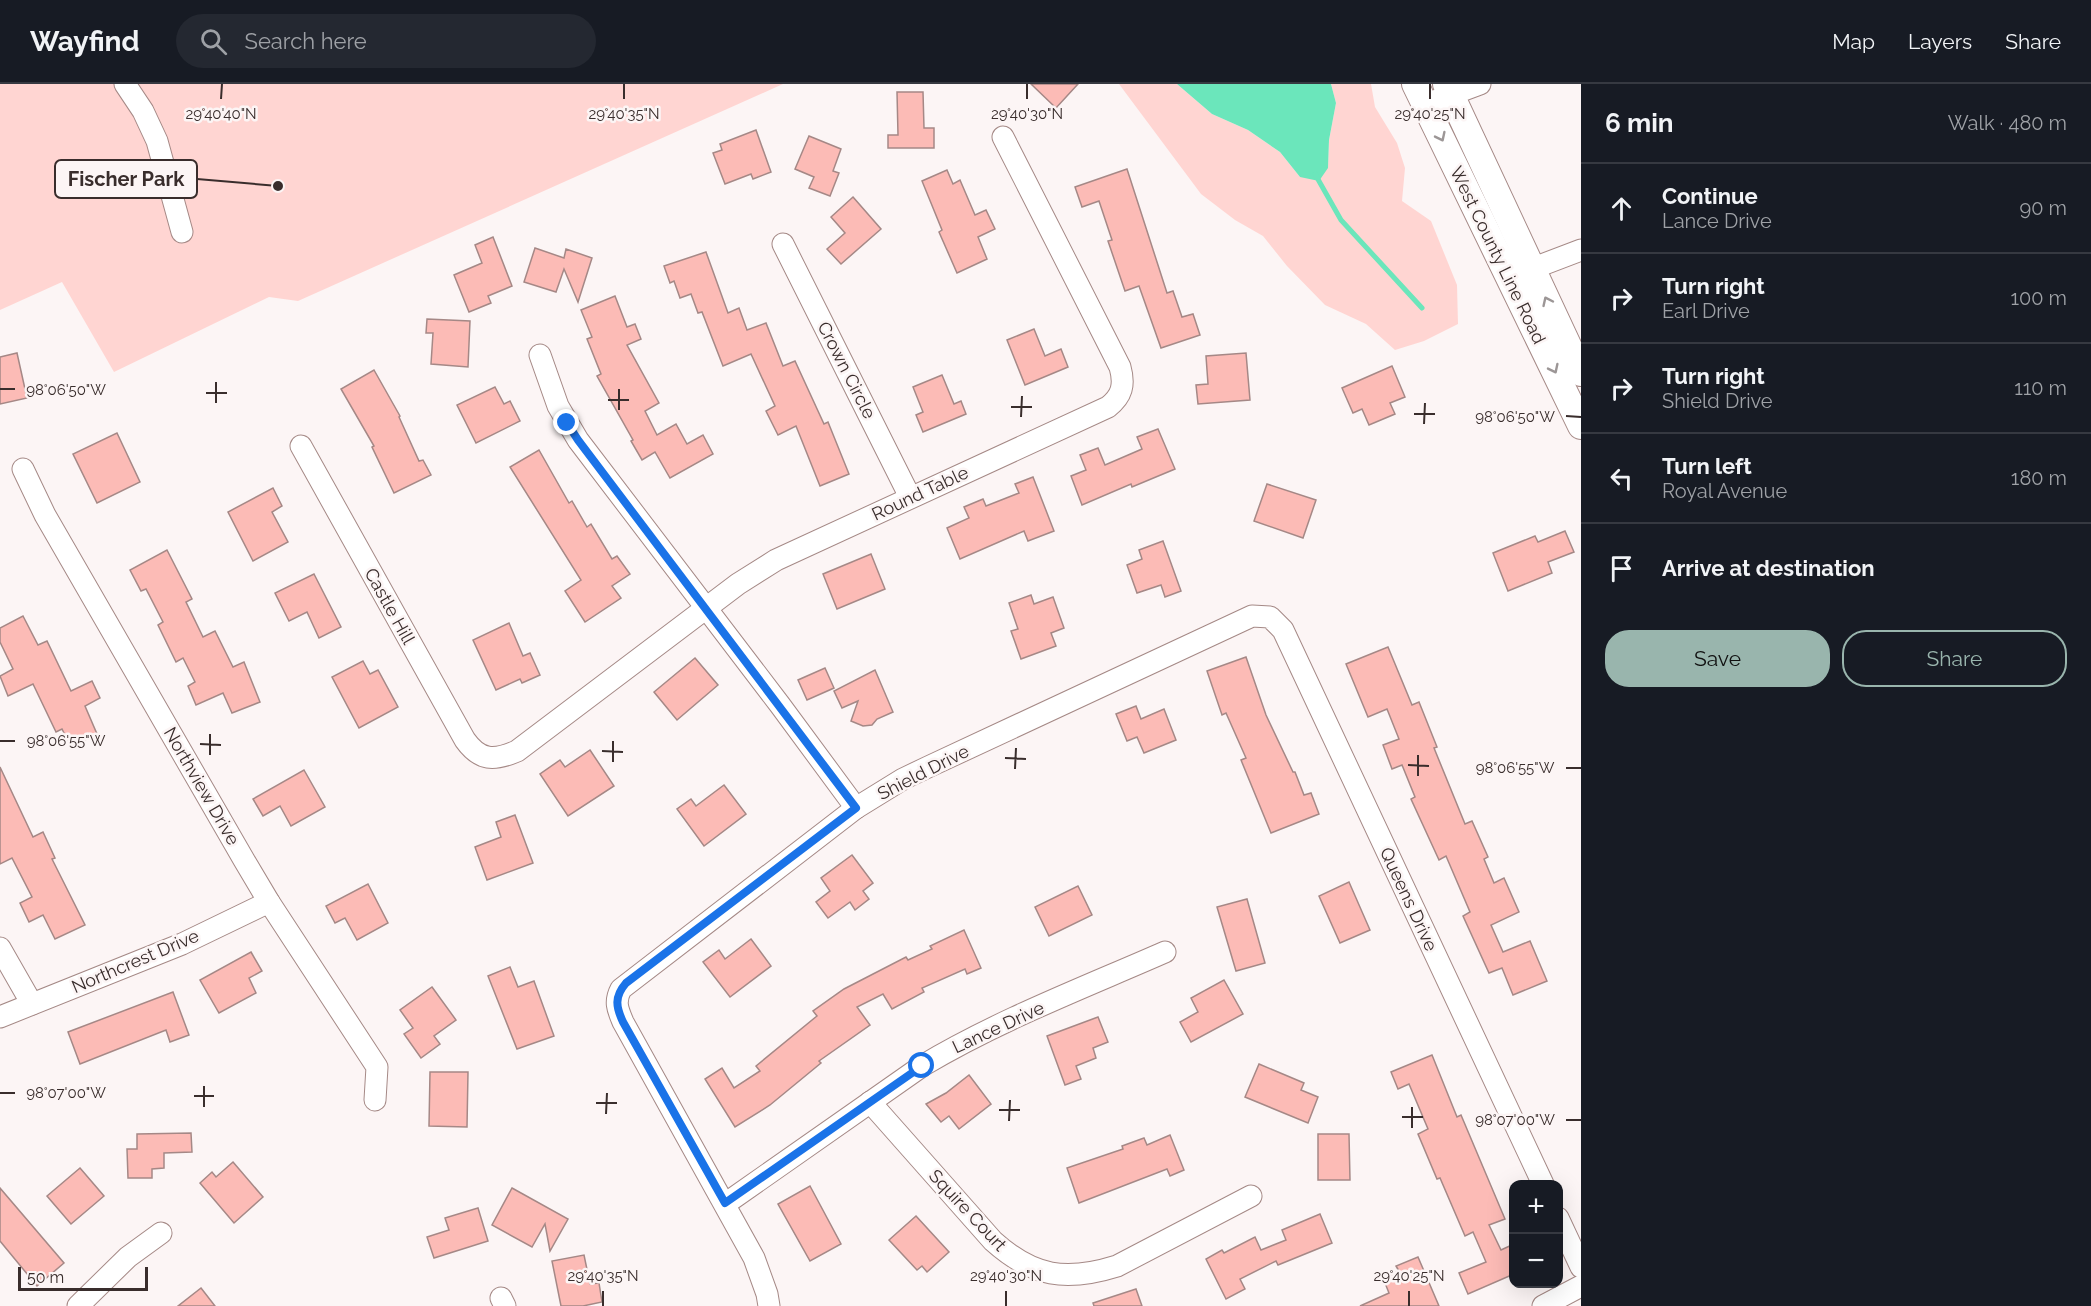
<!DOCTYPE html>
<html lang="en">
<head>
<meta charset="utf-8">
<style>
	body { margin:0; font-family:Raleway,sans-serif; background:#242831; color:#f1f3f6 }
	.controls { position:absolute; right:18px; bottom:18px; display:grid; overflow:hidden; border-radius:12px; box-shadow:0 6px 24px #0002 }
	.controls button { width:54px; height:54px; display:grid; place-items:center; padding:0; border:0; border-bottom:2px solid #363941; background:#171b24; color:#f1f3f6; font:30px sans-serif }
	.scale { position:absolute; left:18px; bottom:15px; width:130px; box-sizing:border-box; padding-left:6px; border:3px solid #392d2c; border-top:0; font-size:16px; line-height:21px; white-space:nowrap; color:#392d2c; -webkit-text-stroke:4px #fcf5f5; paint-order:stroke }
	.stop { position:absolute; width:18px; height:18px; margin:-14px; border:4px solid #1a73e8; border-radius:50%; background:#fff }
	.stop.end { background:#1a73e8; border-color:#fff; box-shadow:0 2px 6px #0008 }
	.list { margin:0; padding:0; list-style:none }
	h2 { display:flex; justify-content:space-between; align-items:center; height:78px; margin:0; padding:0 24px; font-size:26px }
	h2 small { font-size:20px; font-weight:400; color:#9ea1a6 }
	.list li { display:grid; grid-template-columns:39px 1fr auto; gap:18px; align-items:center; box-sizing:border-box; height:90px; padding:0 24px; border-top:2px solid #363941 }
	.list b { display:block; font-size:22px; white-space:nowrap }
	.list p { margin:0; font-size:20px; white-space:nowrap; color:#9ea1a6 }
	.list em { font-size:20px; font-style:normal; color:#9ea1a6 }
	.actions { display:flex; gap:12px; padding:18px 24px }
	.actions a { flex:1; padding:14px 0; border:2px solid #99b5ad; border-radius:24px; text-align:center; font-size:21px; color:#99b5ad }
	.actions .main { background:#99b5ad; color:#111 }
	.icon { flex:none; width:33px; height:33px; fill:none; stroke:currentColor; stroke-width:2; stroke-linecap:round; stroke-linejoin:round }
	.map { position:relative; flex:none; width:1581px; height:1222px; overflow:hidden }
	header { display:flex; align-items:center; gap:36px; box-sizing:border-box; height:84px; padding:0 30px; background:#171b24; border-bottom:2px solid #363941 }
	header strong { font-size:28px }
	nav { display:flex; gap:33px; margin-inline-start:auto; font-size:21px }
	.search { width:420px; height:54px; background:#242831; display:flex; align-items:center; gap:15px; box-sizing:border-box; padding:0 21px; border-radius:33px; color:#9ea1a6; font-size:22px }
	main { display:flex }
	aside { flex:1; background:#171b24 }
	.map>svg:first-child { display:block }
	.green { fill:#ffd5d2 }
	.water { fill:#6be6bb }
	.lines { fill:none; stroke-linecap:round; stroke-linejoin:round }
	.stream { stroke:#6be6bb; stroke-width:5 }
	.building { fill:#fcbbb6; stroke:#a58886; stroke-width:1.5 }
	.minor-casing { stroke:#a58986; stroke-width:23 }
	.major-casing { stroke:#a58986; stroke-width:28 }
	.minor { stroke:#fff; stroke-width:21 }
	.major { stroke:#fff; stroke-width:26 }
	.oneway { stroke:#9c9696 }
	.route { stroke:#1a73e8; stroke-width:8 }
	.ticks { fill:none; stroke:#392d2c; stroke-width:2 }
	.labels { text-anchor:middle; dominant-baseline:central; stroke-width:5; stroke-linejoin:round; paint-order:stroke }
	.street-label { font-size:18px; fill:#392d2c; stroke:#fcf5f5 }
	.ticks-label { font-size:15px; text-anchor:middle; fill:#392d2c; stroke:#fcf5f5; stroke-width:5; stroke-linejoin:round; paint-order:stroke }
	.leader { fill:none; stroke:#392d2c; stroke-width:2 }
	.callout-dot { fill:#392d2c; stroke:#fcf5f5; stroke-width:2 }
	.callout { fill:#fcf5f5; stroke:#392d2c; stroke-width:2 }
	.callout-label { font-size:20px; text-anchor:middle; font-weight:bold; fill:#392d2c }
</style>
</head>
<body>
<header>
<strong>Wayfind</strong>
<div class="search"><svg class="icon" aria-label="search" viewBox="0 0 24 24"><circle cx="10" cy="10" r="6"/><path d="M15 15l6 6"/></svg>Search here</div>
<nav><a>Map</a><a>Layers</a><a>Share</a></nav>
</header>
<main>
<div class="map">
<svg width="1581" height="1222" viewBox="0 0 1581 1222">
	<rect width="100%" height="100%" fill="#fcf5f5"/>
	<g class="green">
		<path d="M 0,0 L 783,0 L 298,217 L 269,213 L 114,288 L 62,198 L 0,226 Z"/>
		<path d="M 1119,0 L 1177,0 L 1212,30 L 1248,46 L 1280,68 L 1300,93 L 1328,83 L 1329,56 L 1336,19 L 1331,0 L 1371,0 L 1375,23 L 1397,59 L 1405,84 L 1402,117 L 1431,137 L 1457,201 L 1458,240 L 1424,257 L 1395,266 L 1366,240 L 1325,221 L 1287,182 L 1263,152 L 1235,136 L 1201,110 Z"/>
	</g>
	<path class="water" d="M 1177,0 L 1331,0 L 1336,19 L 1329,56 L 1328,84 L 1319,97 L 1300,93 L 1280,68 L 1248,46 L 1212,30 Z"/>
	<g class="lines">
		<path class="stream" d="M 1315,90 L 1341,136 L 1422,224"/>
	</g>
	<g class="building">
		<path d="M 1031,0 L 1078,0 L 1056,24 Z"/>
		<path d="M 897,8 L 923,8 L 924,44 L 934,44 L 934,64 L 888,64 L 888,51 L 898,51 Z"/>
		<path d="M 756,46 L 771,88 L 753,95 L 751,90 L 725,100 L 713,69 L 722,66 L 720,60 Z"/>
		<path d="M 809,52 L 841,65 L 833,87 L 839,89 L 830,112 L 809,104 L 814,93 L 795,85 Z"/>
		<path d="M 1127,85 L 1167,209 L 1173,207 L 1182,233 L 1193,230 L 1200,251 L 1161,264 L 1139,202 L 1125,207 L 1108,157 L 1112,156 L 1099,117 L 1082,123 L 1075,103 Z"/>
		<path d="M 947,86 L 953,100 L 960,96 L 975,131 L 986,126 L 995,145 L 978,153 L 987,175 L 957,189 L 939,148 L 942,146 L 922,97 Z"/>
		<path d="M 853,113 L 881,145 L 841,180 L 827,165 L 845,149 L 831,133 Z"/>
		<path d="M 493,153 L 512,202 L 488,212 L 491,219 L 469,228 L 454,191 L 482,179 L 475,161 Z"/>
		<path d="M 535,164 L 564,174 L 566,165 L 592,174 L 578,218 L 564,185 L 556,208 L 524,198 Z"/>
		<path d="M 706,168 L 728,229 L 739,224 L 747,246 L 766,239 L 783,282 L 795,277 L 824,340 L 828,338 L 849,390 L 820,402 L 796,342 L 778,351 L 766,327 L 775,322 L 751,270 L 723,282 L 702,228 L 698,229 L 691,210 L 680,214 L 674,197 L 670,199 L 664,182 Z"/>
		<path d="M 615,212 L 627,243 L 635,240 L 641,255 L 627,261 L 659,319 L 645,327 L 657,351 L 676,340 L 687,360 L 703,351 L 713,370 L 670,394 L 655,368 L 642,376 L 631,357 L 633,356 L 597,292 L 601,290 L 587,255 L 592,253 L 581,226 Z"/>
		<path d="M 427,235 L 470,237 L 468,283 L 431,280 L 433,249 L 426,249 Z"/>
		<path d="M 1034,245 L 1045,272 L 1061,265 L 1068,283 L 1025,301 L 1007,256 Z"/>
		<path d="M 17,269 L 27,314 L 0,320 L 0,273 Z"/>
		<path d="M 1246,269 L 1250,316 L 1198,320 L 1196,301 L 1208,300 L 1206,272 Z"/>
		<path d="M 1392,282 L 1405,313 L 1390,319 L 1395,330 L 1369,341 L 1362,325 L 1353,329 L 1342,304 Z"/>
		<path d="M 374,286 L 400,332 L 399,333 L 419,377 L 423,376 L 431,391 L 394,409 L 372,363 L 374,362 L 341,305 Z"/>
		<path d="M 942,291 L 954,320 L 961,317 L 966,330 L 923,348 L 916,331 L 923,328 L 913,303 Z"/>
		<path d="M 495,303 L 504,320 L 510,317 L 520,337 L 476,359 L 457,321 Z"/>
		<path d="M 1158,345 L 1175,385 L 1132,403 L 1131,400 L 1082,421 L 1071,392 L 1086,386 L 1080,371 L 1098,364 L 1105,381 L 1142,365 L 1137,353 Z"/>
		<path d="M 117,349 L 140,398 L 97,419 L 73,370 Z"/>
		<path d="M 539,366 L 569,419 L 572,417 L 587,443 L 591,440 L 612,475 L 617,472 L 630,490 L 612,502 L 621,514 L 585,538 L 565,507 L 581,496 L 510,383 Z"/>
		<path d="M 1033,393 L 1054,447 L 1028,457 L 1024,447 L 960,475 L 947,444 L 969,434 L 964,423 L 983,415 L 986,422 L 1019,409 L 1015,400 Z"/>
		<path d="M 1267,400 L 1316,416 L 1303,454 L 1254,437 Z"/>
		<path d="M 273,404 L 282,422 L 272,428 L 288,458 L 253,477 L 228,428 Z"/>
		<path d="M 1565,447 L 1574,468 L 1548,478 L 1552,489 L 1508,507 L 1493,469 L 1535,452 L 1538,458 Z"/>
		<path d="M 1163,457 L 1181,507 L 1165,513 L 1161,501 L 1137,509 L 1127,481 L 1142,475 L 1139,466 Z"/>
		<path d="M 167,466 L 192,515 L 186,518 L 203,553 L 215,547 L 233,583 L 244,578 L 260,618 L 232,629 L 223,609 L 196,621 L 188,602 L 195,598 L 183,574 L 176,578 L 158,541 L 163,538 L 146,505 L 141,507 L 130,486 Z"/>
		<path d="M 871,470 L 885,505 L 837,525 L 823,490 Z"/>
		<path d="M 314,490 L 341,543 L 319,554 L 307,528 L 289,537 L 275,509 Z"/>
		<path d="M 1031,511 L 1034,520 L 1053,513 L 1064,544 L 1051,549 L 1056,562 L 1021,575 L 1011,547 L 1018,545 L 1009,519 Z"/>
		<path d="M 23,532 L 38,561 L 47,557 L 71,607 L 92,597 L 100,614 L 85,622 L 97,650 L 71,663 L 62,645 L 56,648 L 33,600 L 8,612 L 0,592 L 13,585 L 0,558 L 0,544 Z"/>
		<path d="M 509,539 L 523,572 L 530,569 L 540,591 L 522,599 L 520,595 L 496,606 L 473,556 Z"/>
		<path d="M 1388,563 L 1412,621 L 1419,618 L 1437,663 L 1434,664 L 1465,740 L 1472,737 L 1488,773 L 1484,775 L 1494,799 L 1504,794 L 1519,828 L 1491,841 L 1503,868 L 1530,857 L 1547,897 L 1513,911 L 1502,884 L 1489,889 L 1463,832 L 1470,828 L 1446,772 L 1439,776 L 1411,715 L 1415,713 L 1402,681 L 1392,685 L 1383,661 L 1399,655 L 1387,625 L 1368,633 L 1346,580 Z"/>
		<path d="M 1246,573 L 1266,631 L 1293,688 L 1295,688 L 1304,711 L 1311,709 L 1319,730 L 1271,749 L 1241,676 L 1246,674 L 1226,629 L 1222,631 L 1207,587 Z"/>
		<path d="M 695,574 L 718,601 L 677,636 L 654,608 Z"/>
		<path d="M 363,577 L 370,590 L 378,586 L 398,623 L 359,644 L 332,593 Z"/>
		<path d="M 825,584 L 834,604 L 807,616 L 798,596 Z"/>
		<path d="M 875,586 L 893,628 L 877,635 L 872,641 L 863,642 L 851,637 L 858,617 L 842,624 L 834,607 Z"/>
		<path d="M 1136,622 L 1141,635 L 1164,625 L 1176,656 L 1144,669 L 1137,653 L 1127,657 L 1116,630 Z"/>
		<path d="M 590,666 L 614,702 L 568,732 L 540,690 L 560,676 L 565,683 Z"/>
		<path d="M 0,683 L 33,753 L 43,748 L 55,774 L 52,775 L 85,841 L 55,855 L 43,831 L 29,838 L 20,819 L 32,813 L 12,774 L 0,780 Z"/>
		<path d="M 304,686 L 325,723 L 291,742 L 280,722 L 263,732 L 253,715 Z"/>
		<path d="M 724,701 L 746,730 L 704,762 L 677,725 L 691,715 L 696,722 Z"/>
		<path d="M 515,731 L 533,779 L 487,796 L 475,763 L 501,753 L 496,738 Z"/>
		<path d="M 852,771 L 873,799 L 863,807 L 869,815 L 855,826 L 850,818 L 828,834 L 816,818 L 830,807 L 821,794 Z"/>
		<path d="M 1349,798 L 1370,846 L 1340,859 L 1319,812 Z"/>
		<path d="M 368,800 L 388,839 L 357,856 L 345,834 L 335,839 L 326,822 Z"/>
		<path d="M 1078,802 L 1092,831 L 1049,852 L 1035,823 Z"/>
		<path d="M 1247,815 L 1265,879 L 1236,887 L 1217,823 Z"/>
		<path d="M 964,846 L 981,884 L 967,890 L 965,885 L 922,904 L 924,908 L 892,925 L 883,910 L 857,923 L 870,941 L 819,977 L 821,979 L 770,1021 L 735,1043 L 705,995 L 722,984 L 734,1004 L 760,987 L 756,982 L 817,932 L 813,927 L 844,905 L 906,873 L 908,876 L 932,865 L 930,862 Z"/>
		<path d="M 751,855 L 771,882 L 730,913 L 703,878 L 719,866 L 725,875 Z"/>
		<path d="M 251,868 L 262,887 L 249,894 L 256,909 L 219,929 L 200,896 Z"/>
		<path d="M 510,883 L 518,903 L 534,897 L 554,952 L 517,965 L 488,892 Z"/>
		<path d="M 1224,896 L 1243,930 L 1191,958 L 1180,938 L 1198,928 L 1191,914 Z"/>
		<path d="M 432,903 L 456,936 L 434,952 L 440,960 L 421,974 L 404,950 L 413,944 L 400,926 Z"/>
		<path d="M 173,908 L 189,951 L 170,958 L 166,946 L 80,980 L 68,948 Z"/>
		<path d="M 1098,933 L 1108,958 L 1093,964 L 1096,974 L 1076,982 L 1081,995 L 1065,1001 L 1047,952 Z"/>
		<path d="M 1432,971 L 1457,1033 L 1461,1031 L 1505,1135 L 1489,1141 L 1501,1166 L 1514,1160 L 1514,1190 L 1468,1210 L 1459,1189 L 1486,1178 L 1473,1148 L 1465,1152 L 1440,1094 L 1437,1095 L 1418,1050 L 1428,1045 L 1409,1000 L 1398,1005 L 1391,988 Z"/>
		<path d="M 1259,980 L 1304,999 L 1301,1006 L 1318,1013 L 1308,1039 L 1245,1013 Z"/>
		<path d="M 430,988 L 468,988 L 467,1043 L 429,1042 Z"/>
		<path d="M 969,991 L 991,1020 L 959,1045 L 949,1032 L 941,1038 L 926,1020 L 946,1009 Z"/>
		<path d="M 191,1049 L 192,1068 L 164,1069 L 164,1084 L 152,1085 L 152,1094 L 128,1094 L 127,1065 L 137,1065 L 137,1050 Z"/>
		<path d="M 1318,1050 L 1349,1050 L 1350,1096 L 1318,1096 Z"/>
		<path d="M 1170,1051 L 1184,1086 L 1170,1092 L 1167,1085 L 1079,1119 L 1067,1084 L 1123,1065 L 1122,1062 L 1144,1054 L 1147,1061 Z"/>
		<path d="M 233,1078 L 263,1113 L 234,1139 L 200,1099 L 212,1088 L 216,1093 Z"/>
		<path d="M 80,1084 L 104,1112 L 71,1140 L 47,1112 Z"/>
		<path d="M 810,1102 L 841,1160 L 810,1177 L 778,1120 Z"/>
		<path d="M 0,1104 L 64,1179 L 37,1202 L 0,1157 Z"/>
		<path d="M 512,1104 L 568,1135 L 550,1167 L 545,1140 L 532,1163 L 492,1141 Z"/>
		<path d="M 478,1124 L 488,1157 L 434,1174 L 427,1153 L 449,1146 L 445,1134 Z"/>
		<path d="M 1320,1130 L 1332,1159 L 1278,1181 L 1276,1177 L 1240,1195 L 1245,1205 L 1226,1215 L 1206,1175 L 1222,1166 L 1224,1169 L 1255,1153 L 1261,1166 L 1286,1156 L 1282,1146 Z"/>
		<path d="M 916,1132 L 949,1168 L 927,1188 L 922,1182 L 917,1186 L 889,1156 Z"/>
		<path d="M 584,1171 L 590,1200 L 599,1199 L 602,1218 L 583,1222 L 561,1222 L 552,1177 Z"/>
		<path d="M 1418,1173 L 1439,1222 L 1360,1222 L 1389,1209 L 1383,1194 L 1399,1187 L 1396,1182 Z"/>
		<path d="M 201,1204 L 215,1222 L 178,1222 Z"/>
		<path d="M 1136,1205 L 1142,1222 L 1094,1222 L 1093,1219 Z"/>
	</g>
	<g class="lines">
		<defs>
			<g id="minor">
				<path d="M 125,0 L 143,27 L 157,57 L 182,148"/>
				<path d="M 1437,16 L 1480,0"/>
				<path d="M 783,160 L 910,413"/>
				<path d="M 1518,190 L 1581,166"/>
				<path d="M 540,271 L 558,322 L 578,356 L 780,621 L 856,724"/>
				<path d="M 301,362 L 465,656 C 480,677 494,677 517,667 L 738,500 L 776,476 L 1108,323 C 1122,312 1125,301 1120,283 L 1003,53"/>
				<path d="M 23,385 L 45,431 L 244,776 L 269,818 L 377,983 L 375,1016"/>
				<path d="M 0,864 L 32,920"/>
				<path d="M 0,933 L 182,860 L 269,818"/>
				<path d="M 870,1018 L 993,1157 C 1033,1193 1066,1198 1117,1182 L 1251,1112"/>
				<path d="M 725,1120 L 922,982 C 999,936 1083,904 1165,868"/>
				<path d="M 1558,1134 L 1581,1183"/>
				<path d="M 501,1214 L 505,1222"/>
				<path d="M 78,1222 L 128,1173 L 161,1149"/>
				<path d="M 769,1222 L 767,1210 L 754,1174 L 623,938 C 618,926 614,918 621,905 L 856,724 L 903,695 L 928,683 L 1252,532 L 1270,533 L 1283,546 L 1543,1100"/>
				<path d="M 1543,1222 L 1581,1202"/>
			</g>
			<g id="major">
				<path d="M 1415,0 L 1581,342"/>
				<path d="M 1446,0 L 1581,289"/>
			</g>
		</defs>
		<use href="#minor" class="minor-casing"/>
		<use href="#major" class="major-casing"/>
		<use href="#minor" class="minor"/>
		<use href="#major" class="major"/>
	</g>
	<defs><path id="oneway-chevron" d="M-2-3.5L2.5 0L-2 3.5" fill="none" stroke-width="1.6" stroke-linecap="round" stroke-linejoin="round" transform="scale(1.5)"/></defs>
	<g class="oneway">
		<use href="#oneway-chevron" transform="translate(1441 53) rotate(64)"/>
		<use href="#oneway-chevron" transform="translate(1547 217) rotate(-115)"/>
		<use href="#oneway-chevron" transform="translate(1554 285) rotate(64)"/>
	</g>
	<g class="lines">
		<path class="route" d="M 567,339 L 578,356 L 856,724 L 626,899 C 614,913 616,923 623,938 L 725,1119 L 922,982"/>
	</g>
	<path class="ticks" d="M 221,15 L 222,0M 624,15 L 624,0M 1027,15 L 1027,0M 1430,15 L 1430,0M 0,305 L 15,305M 206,309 L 227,309M 608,316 L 629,316M 216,319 L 216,298M 1011,323 L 1032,323M 619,326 L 619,305M 1414,330 L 1435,330M 1566,332 L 1581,333M 1021,333 L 1022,312M 1424,340 L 1425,319M 0,657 L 15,657M 200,660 L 221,661M 602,667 L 623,668M 210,671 L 210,650M 1005,674 L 1026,675M 613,678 L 613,657M 1408,681 L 1429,682M 1566,684 L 1581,684M 1015,685 L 1016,664M 1418,692 L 1418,671M 0,1009 L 15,1009M 194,1012 L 214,1012M 596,1019 L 617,1019M 204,1023 L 204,1002M 999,1026 L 1020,1026M 606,1030 L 607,1009M 1402,1033 L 1423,1033M 1566,1036 L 1581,1036M 1009,1037 L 1010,1016M 1412,1044 L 1412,1023M 603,1222 L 603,1207M 1006,1222 L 1006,1207M 1409,1222 L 1409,1207"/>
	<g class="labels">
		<g class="street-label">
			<text transform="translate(1498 171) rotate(64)">West County Line Road</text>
			<text transform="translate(847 286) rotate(63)">Crown Circle</text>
			<text transform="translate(920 409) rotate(-25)">Round Table</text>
			<text transform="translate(390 522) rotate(61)">Castle Hill</text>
			<text transform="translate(923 688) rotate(-27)">Shield Drive</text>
			<text transform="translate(202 702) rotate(60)">Northview Drive</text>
			<text transform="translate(1409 815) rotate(65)">Queens Drive</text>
			<text transform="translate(135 877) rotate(-23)">Northcrest Drive</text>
			<text transform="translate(998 943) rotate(-25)">Lance Drive</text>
			<text transform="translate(968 1126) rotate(47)">Squire Court</text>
		</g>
	</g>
	<g class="ticks-label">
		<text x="221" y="35">29°40'40"N</text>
		<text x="624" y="35">29°40'35"N</text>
		<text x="1027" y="35">29°40'30"N</text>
		<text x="1430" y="35">29°40'25"N</text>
		<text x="66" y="311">98°06'50"W</text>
		<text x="1515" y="338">98°06'50"W</text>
		<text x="66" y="662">98°06'55"W</text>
		<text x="1515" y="689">98°06'55"W</text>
		<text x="66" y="1014">98°07'00"W</text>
		<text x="1515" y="1041">98°07'00"W</text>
		<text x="603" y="1197">29°40'35"N</text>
		<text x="1006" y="1197">29°40'30"N</text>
		<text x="1409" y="1197">29°40'25"N</text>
	</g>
	<path class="leader" d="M278 102L197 95"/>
	<circle class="callout-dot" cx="278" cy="102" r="6"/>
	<rect class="callout" x="55" y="76" width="142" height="38" rx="6"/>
	<g class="callout-label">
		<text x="126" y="102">Fischer Park</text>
	</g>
</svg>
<div class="controls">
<button>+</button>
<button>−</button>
</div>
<div class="scale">50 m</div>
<div class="stop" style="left:922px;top:982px"></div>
<div class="stop end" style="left:567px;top:339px"></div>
</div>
<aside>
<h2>6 min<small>Walk · 480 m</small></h2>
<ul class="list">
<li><svg class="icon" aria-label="ahead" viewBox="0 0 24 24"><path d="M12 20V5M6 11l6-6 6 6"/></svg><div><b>Continue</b><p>Lance Drive</p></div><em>90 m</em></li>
<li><svg class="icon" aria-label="right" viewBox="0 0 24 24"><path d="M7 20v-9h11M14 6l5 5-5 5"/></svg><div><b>Turn right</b><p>Earl Drive</p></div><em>100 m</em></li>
<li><svg class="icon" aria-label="right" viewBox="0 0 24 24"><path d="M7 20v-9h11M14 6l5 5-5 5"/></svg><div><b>Turn right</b><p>Shield Drive</p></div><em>110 m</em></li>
<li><svg class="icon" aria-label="left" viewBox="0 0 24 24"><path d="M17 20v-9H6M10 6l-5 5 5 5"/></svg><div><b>Turn left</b><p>Royal Avenue</p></div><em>180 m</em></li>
<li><svg class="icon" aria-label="arrive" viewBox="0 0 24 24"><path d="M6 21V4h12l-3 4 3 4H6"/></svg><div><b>Arrive at destination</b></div></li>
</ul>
<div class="actions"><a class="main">Save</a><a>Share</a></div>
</aside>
</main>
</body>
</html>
